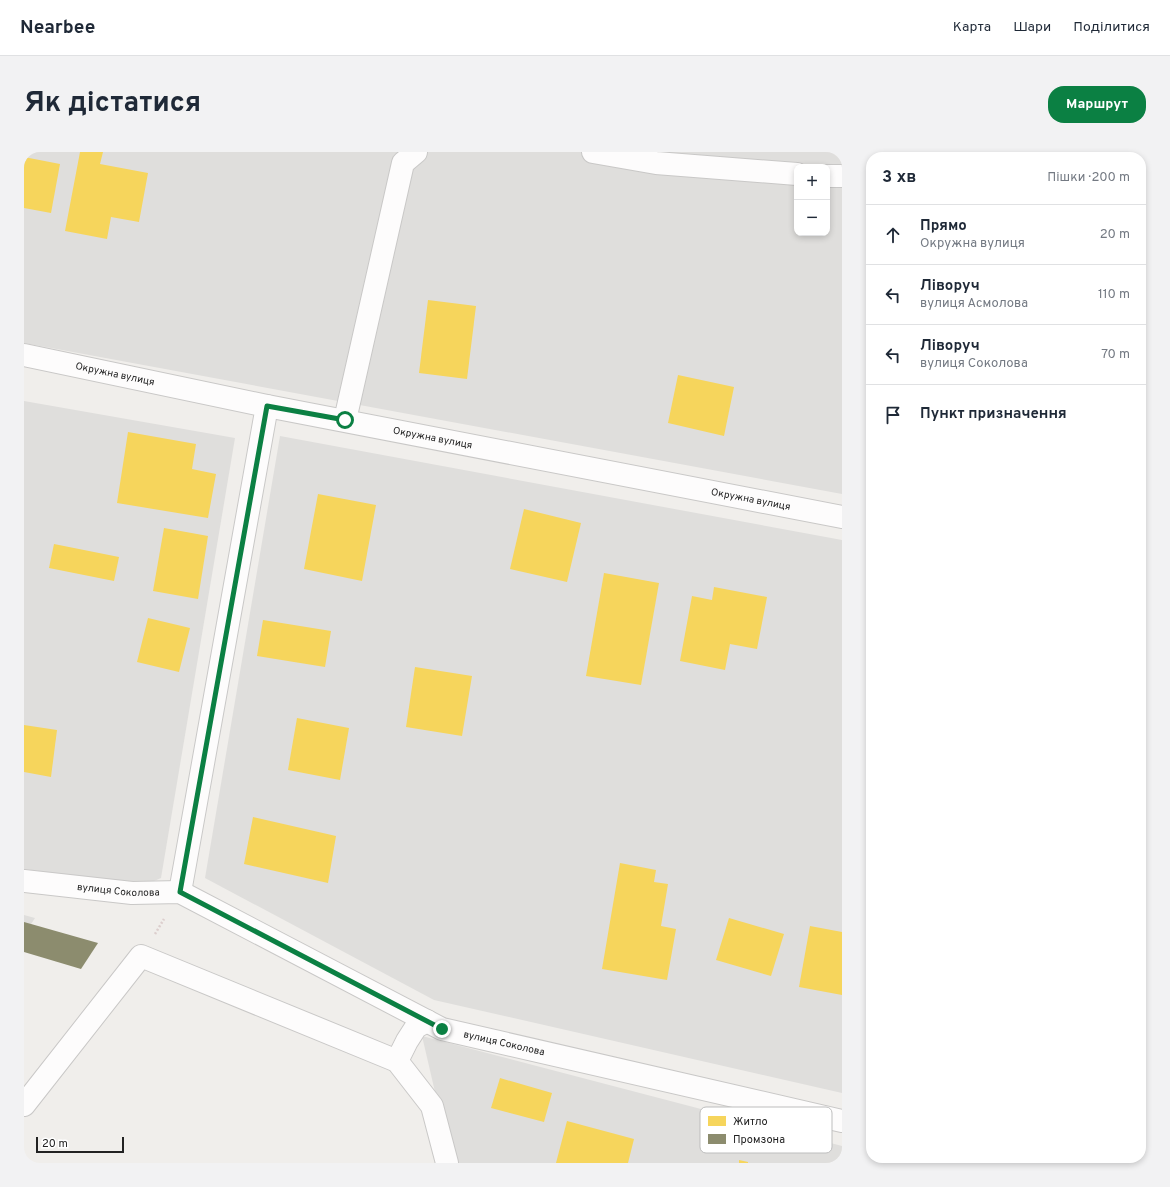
<!DOCTYPE html>
<html lang="uk">
<head>
<meta charset="utf-8">
<style>
	body { margin:0; font-family:Overpass,sans-serif; background:#f2f2f3; color:#1f2937 }
	.controls { position:absolute; right:12px; top:12px; display:grid; overflow:hidden; border-radius:8px; box-shadow:0 2px 6px #0003 }
	.controls button { width:36px; height:36px; display:grid; place-items:center; padding:0; border:0; border-bottom:1px solid #e0e1e3; background:#fff; color:#1f2937; font:20px sans-serif }
	.scale { position:absolute; left:12px; bottom:10px; width:88px; box-sizing:border-box; padding-left:4px; border:2px solid #222; border-top:0; font-size:11px; line-height:14px; white-space:nowrap; color:#222; -webkit-text-stroke:3px #fff; paint-order:stroke }
	.stop { position:absolute; width:12px; height:12px; margin:-9px; border:3px solid #0b8043; border-radius:50%; background:#fff }
	.stop.end { background:#0b8043; border-color:#fff; box-shadow:0 1px 4px #0008 }
	.list { margin:0; padding:0; list-style:none }
	h2 { display:flex; justify-content:space-between; align-items:center; height:52px; margin:0; padding:0 16px; font-size:17px }
	h2 small { font-size:13px; font-weight:400; color:#747a83 }
	.list li { display:grid; grid-template-columns:26px 1fr auto; gap:12px; align-items:center; box-sizing:border-box; height:60px; padding:0 16px; border-top:1px solid #e0e1e3 }
	.list b { display:block; font-size:15px; white-space:nowrap }
	.list p { margin:0; font-size:13px; white-space:nowrap; color:#747a83 }
	.list em { font-size:13px; font-style:normal; color:#747a83 }
	.icon { flex:none; width:22px; height:22px; fill:none; stroke:currentColor; stroke-width:2; stroke-linecap:round; stroke-linejoin:round }
	.map { position:relative; flex:none; width:818px; height:1011px; overflow:hidden; border-radius:16px }
	header { display:flex; align-items:center; gap:24px; box-sizing:border-box; height:56px; padding:0 20px; background:#fff; border-bottom:1px solid #e0e1e3 }
	header strong { font-size:19px }
	nav { display:flex; gap:22px; margin-inline-start:auto; font-size:14px }
	.intro { display:flex; align-items:center; justify-content:space-between; box-sizing:border-box; height:96px; padding:0 24px }
	h1 { margin:0; font-size:28px }
	.button { padding:10px 18px; border-radius:16px; background:#0b8043; color:#fff; font-size:14px; font-weight:700 }
	main { display:flex; gap:24px; padding:0 24px }
	aside { flex:1; background:#fff; border-radius:16px; box-shadow:0 2px 6px #0003 }
	.map>svg:first-child { display:block }
	.residential { fill:#dfdedc; fill-rule:evenodd }
	.homes { fill:#f6d55c }
	.industry { fill:#8c8c6e }
	.lines { fill:none; stroke-linecap:round; stroke-linejoin:round }
	.minor-casing { stroke:#c9c8c7; stroke-width:24 }
	.path { stroke:#dccecd; stroke-width:2.5; stroke-dasharray:2 2; stroke-linecap:butt }
	.minor { stroke:#fdfcfc; stroke-width:22 }
	.route { stroke:#0b8043; stroke-width:5 }
	.labels { text-anchor:middle; dominant-baseline:central; stroke-width:4; stroke-linejoin:round; paint-order:stroke }
	.street-label { font-size:10px; fill:#222; stroke:#fff }
	.key { fill:#fff; stroke:#bdbdbd; stroke-width:1 }
	.key-label { font-size:11px; fill:#222 }
</style>
</head>
<body>
<header>
<strong>Nearbee</strong>
<nav><a>Карта</a><a>Шари</a><a>Поділитися</a></nav>
</header>
<div class="intro"><h1>Як дістатися</h1><a class="button">Маршрут</a></div>
<main>
<div class="map">
<svg width="818" height="1011" viewBox="0 0 818 1011">
	<rect width="100%" height="100%" fill="#f0eeeb"/>
	<g class="residential">
		<path d="M 0,0 L 818,0 L 818,342 L 0,191 ZM 773,15 L 803,15 L 803,81 L 773,81 Z"/>
		<path d="M 0,249 L 211,286 L 137,726 L 121,733 L 0,717 Z"/>
		<path d="M 256,284 L 818,388 L 818,941 L 410,848 L 181,726 Z"/>
		<path d="M 0,763 L 11,766 L 0,783 Z"/>
		<path d="M 398,884 L 818,994 L 818,1011 L 433,1011 L 421,983 Z"/>
	</g>
	<g class="homes">
		<path d="M 56,0 L 79,0 L 76,12 L 124,21 L 115,70 L 87,65 L 83,87 L 41,79 Z"/>
		<path d="M 0,5 L 36,12 L 27,61 L 0,56 Z"/>
		<path d="M 404,148 L 452,154 L 443,227 L 395,221 Z"/>
		<path d="M 654,223 L 710,235 L 700,284 L 644,271 Z"/>
		<path d="M 104,280 L 172,292 L 168,317 L 192,322 L 184,366 L 93,351 Z"/>
		<path d="M 294,342 L 352,353 L 338,429 L 280,417 Z"/>
		<path d="M 500,357 L 557,371 L 543,430 L 486,417 Z"/>
		<path d="M 140,376 L 184,384 L 174,447 L 129,439 Z"/>
		<path d="M 30,392 L 95,405 L 90,429 L 25,416 Z"/>
		<path d="M 580,421 L 635,431 L 617,533 L 562,524 Z"/>
		<path d="M 690,435 L 743,445 L 733,497 L 706,492 L 701,518 L 656,509 L 668,444 L 688,448 Z"/>
		<path d="M 124,466 L 166,476 L 155,520 L 113,510 Z"/>
		<path d="M 239,468 L 307,479 L 301,515 L 233,504 Z"/>
		<path d="M 391,515 L 448,524 L 438,584 L 382,575 Z"/>
		<path d="M 273,566 L 325,576 L 316,628 L 264,618 Z"/>
		<path d="M 0,573 L 33,578 L 27,625 L 0,620 Z"/>
		<path d="M 229,665 L 312,684 L 304,731 L 220,712 Z"/>
		<path d="M 596,711 L 632,718 L 630,730 L 644,732 L 637,774 L 652,777 L 643,828 L 578,817 Z"/>
		<path d="M 705,766 L 760,782 L 747,824 L 692,808 Z"/>
		<path d="M 786,774 L 818,780 L 818,843 L 775,835 Z"/>
		<path d="M 476,926 L 528,941 L 520,970 L 467,956 Z"/>
		<path d="M 543,969 L 610,987 L 604,1011 L 532,1011 Z"/>
		<path d="M 715,1008 L 724,1010 L 724,1011 L 715,1011 Z"/>
	</g>
	<path class="industry" d="M 0,770 L 74,791 L 57,817 L 0,800 Z"/>
	<g class="lines">
		<defs>
			<g id="minor">
				<path d="M 569,0 L 632,11 L 773,22"/>
				<path d="M 803,24 L 818,24"/>
				<path id="s1" d="M 0,203 L 243,254 L 818,365"/>
				<path d="M 321,268 L 379,11 L 392,0"/>
				<path id="s2" d="M 0,729 L 108,741 L 156,740 L 418,877 L 818,969"/>
				<path d="M 156,740 L 243,254"/>
				<path d="M 373,909 L 383,889 L 392,875 L 403,869"/>
				<path d="M 0,953 L 117,804 L 373,909 L 408,954 L 423,1011"/>
			</g>
		</defs>
		<use href="#minor" class="minor-casing"/>
		<path class="path" d="M 131,782 L 140,767"/>
		<use href="#minor" class="minor"/>
	</g>
	<g class="lines">
		<path class="route" d="M 321,268 L 243,254 L 156,740 L 418,877"/>
	</g>
	<g class="labels">
		<g class="street-label">
			<text stroke="none"><textPath href="#s1" startOffset="93">Окружна вулиця</textPath></text>
			<text stroke="none"><textPath href="#s1" startOffset="417">Окружна вулиця</textPath></text>
			<text stroke="none"><textPath href="#s1" startOffset="741">Окружна вулиця</textPath></text>
			<text stroke="none"><textPath href="#s2" startOffset="95">вулиця Соколова</textPath></text>
			<text stroke="none"><textPath href="#s2" startOffset="516">вулиця Соколова</textPath></text>
		</g>
	</g>
	<rect x="676" y="955" width="132" height="46" rx="6" class="key"/>
	<rect x="684" y="964" width="18" height="10" fill="#f6d55c"/>
	<rect x="684" y="982" width="18" height="10" fill="#8c8c6e"/>
	<g class="key-label">
		<text x="709" y="973">Житло</text>
		<text x="709" y="991">Промзона</text>
	</g>
</svg>
<div class="controls">
<button>+</button>
<button>−</button>
</div>
<div class="scale">20 m</div>
<div class="stop" style="left:321px;top:268px"></div>
<div class="stop end" style="left:418px;top:877px"></div>
</div>
<aside>
<h2>3 хв<small>Пішки · 200 m</small></h2>
<ul class="list">
<li><svg class="icon" aria-label="ahead" viewBox="0 0 24 24"><path d="M12 20V5M6 11l6-6 6 6"/></svg><div><b>Прямо</b><p>Окружна вулиця</p></div><em>20 m</em></li>
<li><svg class="icon" aria-label="left" viewBox="0 0 24 24"><path d="M17 20v-9H6M10 6l-5 5 5 5"/></svg><div><b>Ліворуч</b><p>вулиця Асмолова</p></div><em>110 m</em></li>
<li><svg class="icon" aria-label="left" viewBox="0 0 24 24"><path d="M17 20v-9H6M10 6l-5 5 5 5"/></svg><div><b>Ліворуч</b><p>вулиця Соколова</p></div><em>70 m</em></li>
<li><svg class="icon" aria-label="arrive" viewBox="0 0 24 24"><path d="M6 21V4h12l-3 4 3 4H6"/></svg><div><b>Пункт призначення</b></div></li>
</ul>
</aside>
</main>
</body>
</html>
